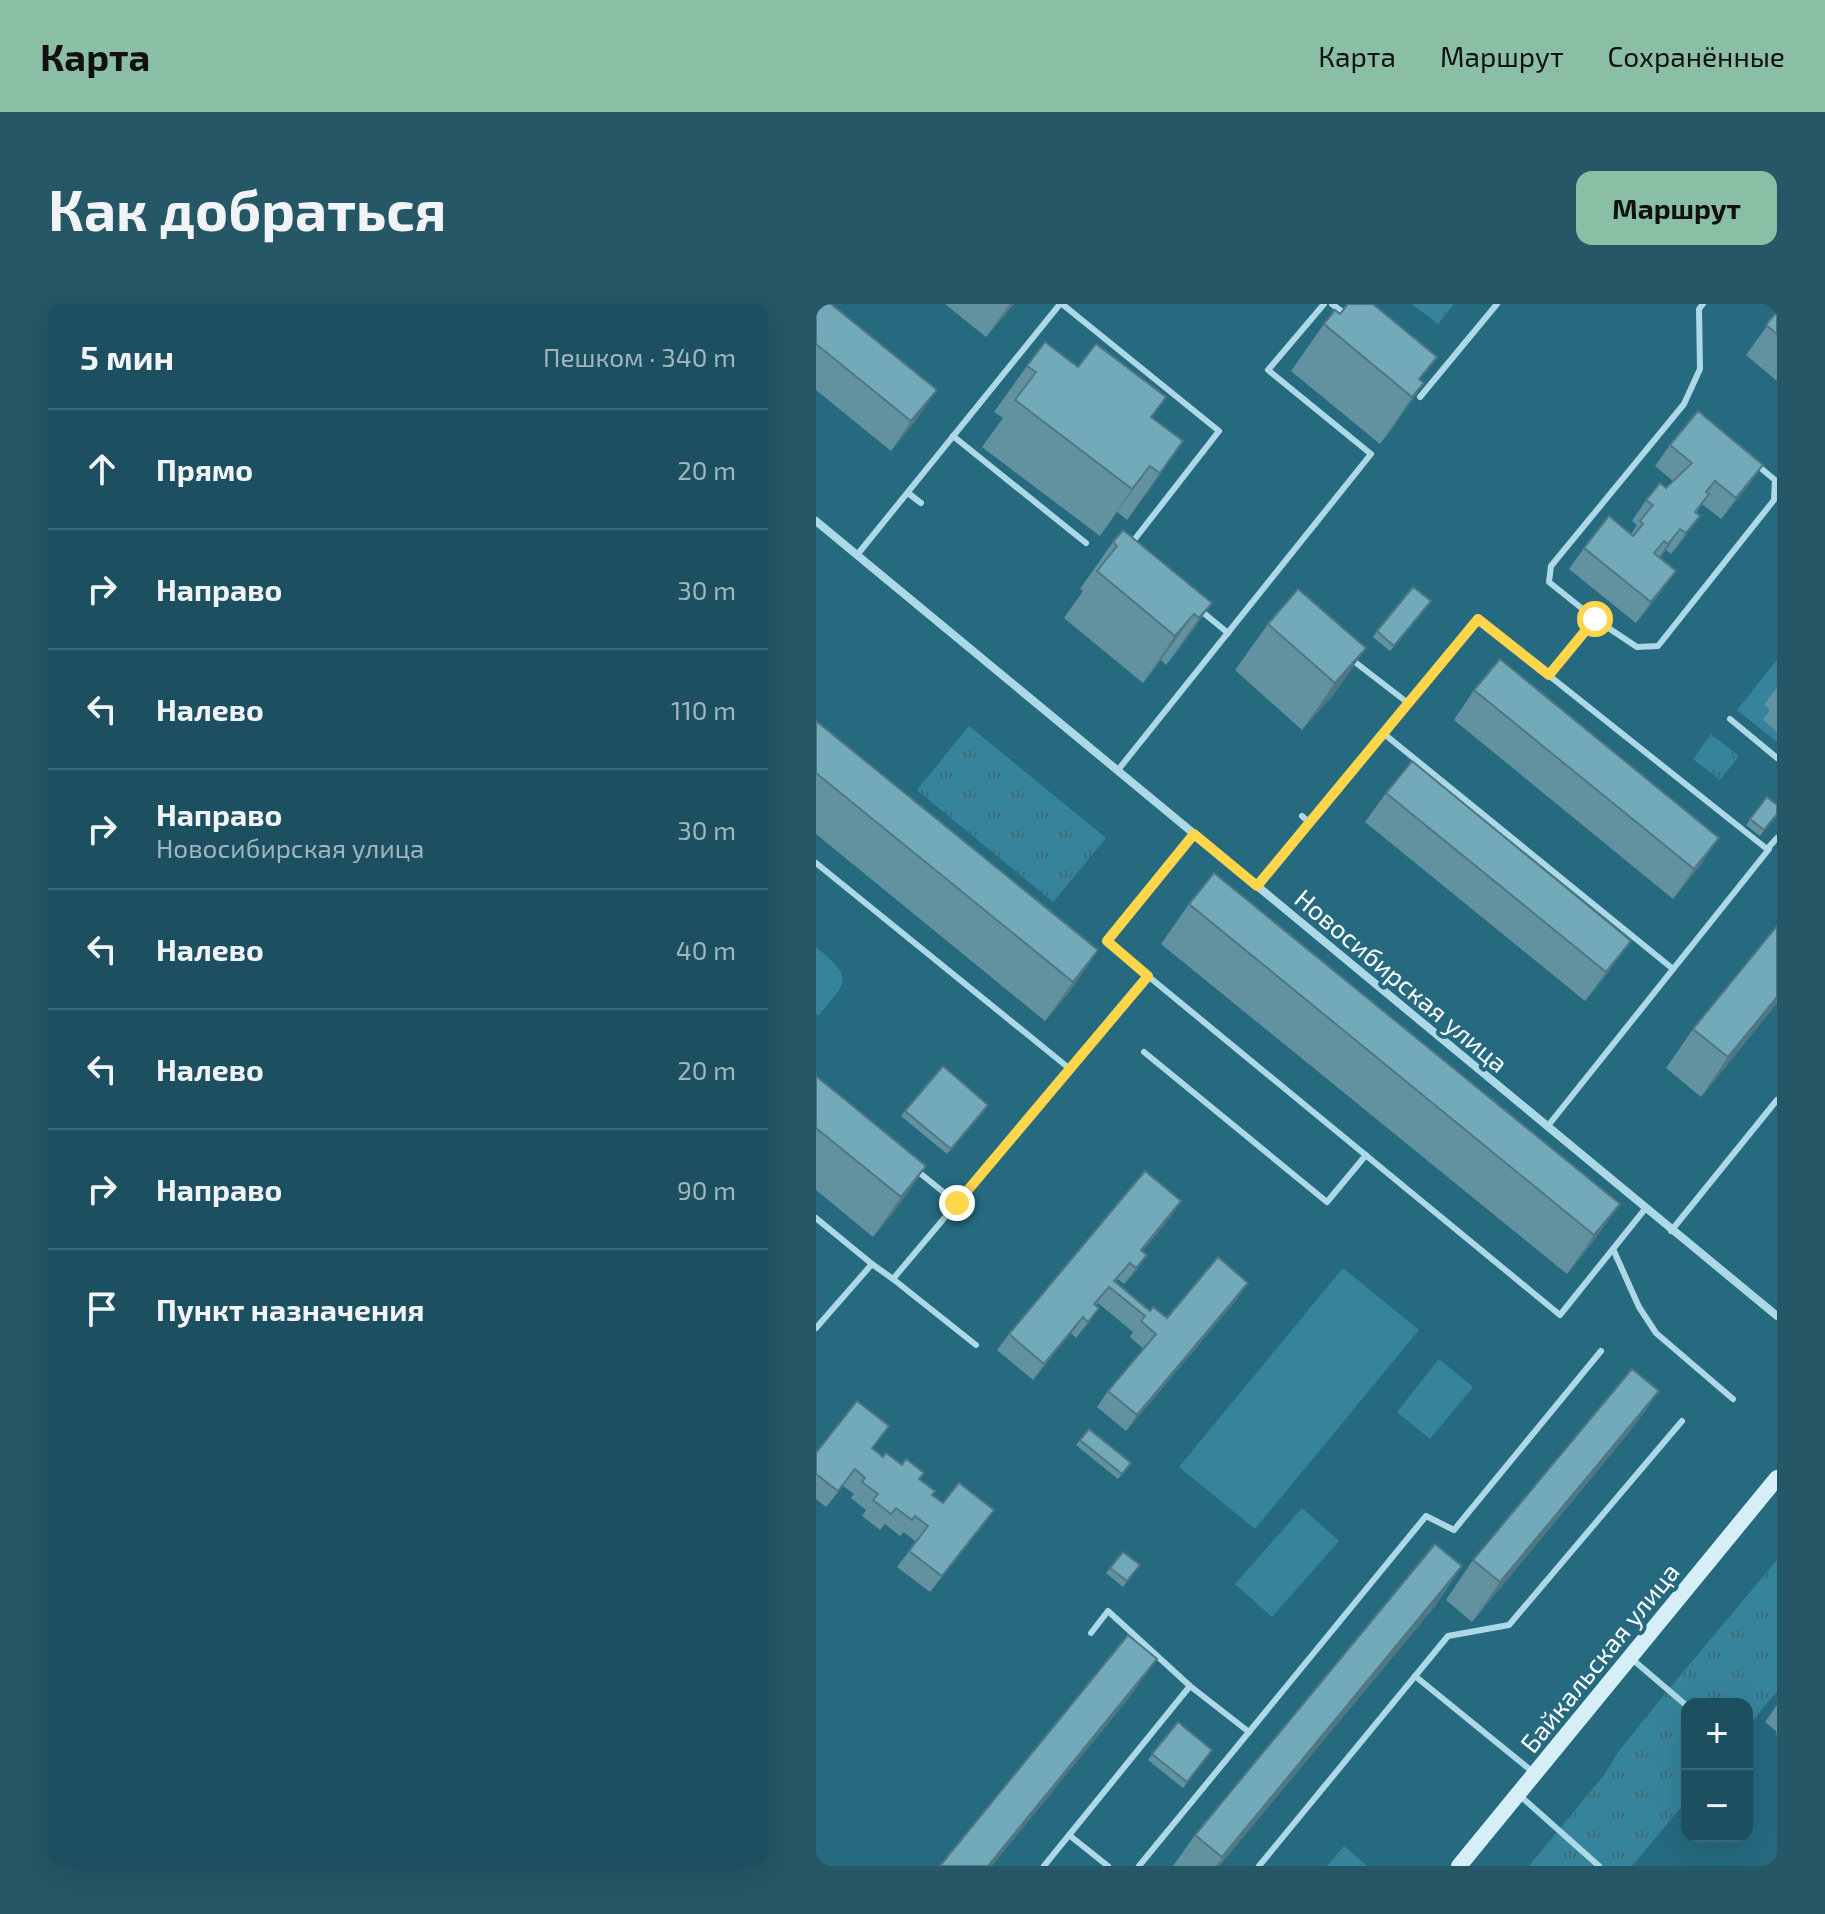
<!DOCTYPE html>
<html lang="ru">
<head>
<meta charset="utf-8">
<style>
	body { margin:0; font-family:"Exo 2",sans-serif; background:#255766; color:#f1f3f6 }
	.controls { position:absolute; right:24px; bottom:24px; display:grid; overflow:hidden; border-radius:16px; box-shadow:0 8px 32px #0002 }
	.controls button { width:72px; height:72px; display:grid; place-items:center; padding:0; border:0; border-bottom:2px solid #3a6775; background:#1c5060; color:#f1f3f6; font:40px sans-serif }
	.stop { position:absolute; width:24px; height:24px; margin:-18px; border:6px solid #ffd54a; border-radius:50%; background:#fff }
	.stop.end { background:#ffd54a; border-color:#fff; box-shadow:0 2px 8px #0008 }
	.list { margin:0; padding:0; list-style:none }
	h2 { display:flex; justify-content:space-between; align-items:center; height:104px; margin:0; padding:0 32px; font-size:34px }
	h2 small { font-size:26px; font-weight:400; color:#a0b5bd }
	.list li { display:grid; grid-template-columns:52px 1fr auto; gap:24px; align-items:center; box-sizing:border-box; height:120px; padding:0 32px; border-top:2px solid #3a6775 }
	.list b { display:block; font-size:30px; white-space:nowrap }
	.list p { margin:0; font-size:26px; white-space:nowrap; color:#a0b5bd }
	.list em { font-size:26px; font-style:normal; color:#a0b5bd }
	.icon { flex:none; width:44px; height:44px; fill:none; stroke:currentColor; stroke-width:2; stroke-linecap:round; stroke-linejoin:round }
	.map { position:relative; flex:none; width:961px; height:1562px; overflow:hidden; border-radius:16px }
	header { display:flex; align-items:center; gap:48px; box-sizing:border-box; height:112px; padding:0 40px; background:#8abfa5; color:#111 }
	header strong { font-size:38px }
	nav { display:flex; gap:44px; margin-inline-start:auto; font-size:28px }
	.intro { display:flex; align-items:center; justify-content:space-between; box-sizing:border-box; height:192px; padding:0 48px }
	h1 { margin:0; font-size:56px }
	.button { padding:20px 36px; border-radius:16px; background:#8abfa5; color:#111; font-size:28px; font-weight:700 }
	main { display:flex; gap:48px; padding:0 48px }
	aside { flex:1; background:#1c5060; border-radius:16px; box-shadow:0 8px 32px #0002 }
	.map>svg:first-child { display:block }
	.green { fill:#36849c }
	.park { fill:url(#park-tufts) }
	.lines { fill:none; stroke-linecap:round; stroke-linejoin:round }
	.lane { stroke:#add9e6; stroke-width:6 }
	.street { stroke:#add9e6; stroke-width:8 }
	.secondary { stroke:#d6eef6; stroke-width:16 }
	.wall { fill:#6292a0 }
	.shaded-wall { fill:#507782 }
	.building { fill:#72aaba; stroke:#507782; stroke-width:2 }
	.route { stroke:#ffd54a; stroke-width:10 }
	.labels { text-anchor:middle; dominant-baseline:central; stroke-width:8; stroke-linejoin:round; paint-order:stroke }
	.street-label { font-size:26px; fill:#fff; stroke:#266a80 }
</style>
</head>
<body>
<header>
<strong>Карта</strong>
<nav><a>Карта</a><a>Маршрут</a><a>Сохранённые</a></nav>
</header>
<div class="intro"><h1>Как добраться</h1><a class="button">Маршрут</a></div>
<main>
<aside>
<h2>5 мин<small>Пешком · 340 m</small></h2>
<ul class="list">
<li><svg class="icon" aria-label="ahead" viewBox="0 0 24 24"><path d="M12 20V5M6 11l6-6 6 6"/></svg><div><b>Прямо</b></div><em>20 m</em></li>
<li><svg class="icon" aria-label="right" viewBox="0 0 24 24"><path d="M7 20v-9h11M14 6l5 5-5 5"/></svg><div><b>Направо</b></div><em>30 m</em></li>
<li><svg class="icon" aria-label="left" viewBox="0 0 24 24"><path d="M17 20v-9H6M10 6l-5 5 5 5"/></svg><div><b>Налево</b></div><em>110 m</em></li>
<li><svg class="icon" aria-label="right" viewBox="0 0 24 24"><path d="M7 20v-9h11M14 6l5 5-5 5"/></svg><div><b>Направо</b><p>Новосибирская улица</p></div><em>30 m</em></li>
<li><svg class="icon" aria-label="left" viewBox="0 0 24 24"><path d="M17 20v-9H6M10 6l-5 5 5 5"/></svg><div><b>Налево</b></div><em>40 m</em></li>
<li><svg class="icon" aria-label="left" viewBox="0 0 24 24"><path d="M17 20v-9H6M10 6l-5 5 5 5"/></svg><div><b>Налево</b></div><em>20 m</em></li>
<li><svg class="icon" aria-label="right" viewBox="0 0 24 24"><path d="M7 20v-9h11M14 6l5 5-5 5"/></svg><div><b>Направо</b></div><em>90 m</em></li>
<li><svg class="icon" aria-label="arrive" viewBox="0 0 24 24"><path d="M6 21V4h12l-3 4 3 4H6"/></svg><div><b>Пункт назначения</b></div></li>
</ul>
</aside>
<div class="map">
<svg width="961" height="1562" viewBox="0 0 961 1562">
	<defs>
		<pattern id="park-tufts" width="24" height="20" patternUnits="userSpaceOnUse" patternTransform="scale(2)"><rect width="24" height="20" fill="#36849c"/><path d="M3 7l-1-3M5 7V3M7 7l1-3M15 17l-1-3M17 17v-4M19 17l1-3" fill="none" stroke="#406b78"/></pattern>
	</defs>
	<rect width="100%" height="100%" fill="#266a80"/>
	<g class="green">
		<path d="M 961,356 L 961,438 L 921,406 Z"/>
		<path d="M 0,643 C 37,674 33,676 3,711 L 0,711 Z"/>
		<path d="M 527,964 L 603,1026 L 439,1225 L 363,1163 Z"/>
		<path d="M 623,1055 L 657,1083 L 614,1135 L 581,1108 Z"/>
		<path d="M 486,1204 L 523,1237 L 456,1313 L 419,1280 Z"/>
	</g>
	<g class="park">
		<path d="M 596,0 L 638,0 L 622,20 Z"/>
		<path d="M 153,422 L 290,534 L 237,598 L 101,486 Z"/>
		<path d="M 895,430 L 923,452 L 904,476 L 877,455 Z"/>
		<path d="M 961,1256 L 961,1387 L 931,1424 L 931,1400 L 871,1400 L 871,1496 L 816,1562 L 713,1562 L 789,1470 L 802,1448 L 847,1392 Z"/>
		<path d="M 528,1542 L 551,1562 L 511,1562 Z"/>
	</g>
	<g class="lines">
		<g class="lane">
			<path d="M 246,0 L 403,127 L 315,240"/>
			<path d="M 516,0 L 529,10"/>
			<path d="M 604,93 L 681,0"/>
			<path d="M 137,132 L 270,239"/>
			<path d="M 92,189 L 105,199"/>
			<path d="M 41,251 L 244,0"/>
			<path d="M 384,306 L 412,329"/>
			<path d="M 779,315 L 821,343 L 842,342 L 958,196 L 959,176 L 941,161"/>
			<path d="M 535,355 L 592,399"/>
			<path d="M 733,371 L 779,315 L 733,278 L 735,262 L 868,100 L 884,65 L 883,5 L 887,0"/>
			<path d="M 914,415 L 961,454"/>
			<path d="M 567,429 L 857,665"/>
			<path d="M 302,466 L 555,150 L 452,66 L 508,0"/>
			<path d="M 494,519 L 662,315 L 951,545 L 961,534"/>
			<path d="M 0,559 L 254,765"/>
			<path d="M 441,582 L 494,519 L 486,512"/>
			<path d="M 332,672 L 744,1011 L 829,905"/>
			<path d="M 328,748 L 511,898 L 550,851"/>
			<path d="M 731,823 L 953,545"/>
			<path d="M 100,866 L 141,899"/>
			<path d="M 0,914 L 56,960"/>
			<path d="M 855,927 L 961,796"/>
			<path d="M 797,945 L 823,1003 L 840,1029 L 917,1095"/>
			<path d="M 77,975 L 160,1041"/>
			<path d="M 0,1024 L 56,960 L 77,975 L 332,672 L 291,637 L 378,530"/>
			<path d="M 275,1329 L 292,1307 L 374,1382 L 433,1428 L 610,1212 L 638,1226 L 785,1047"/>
			<path d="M 816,1355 L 871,1402"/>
			<path d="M 599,1372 L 717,1468"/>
			<path d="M 702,1490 L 783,1562"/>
			<path d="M 253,1531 L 292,1562"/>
			<path d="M 228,1562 L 374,1382"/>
			<path d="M 323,1562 L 433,1428"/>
			<path d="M 443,1562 L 632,1332 L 693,1321 L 866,1117"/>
		</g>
		<path class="street" d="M 0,217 L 961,1012"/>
		<path class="secondary" d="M 643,1562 L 961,1174"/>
	</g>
	<g class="wall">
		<path d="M 0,0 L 100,116 L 75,147 L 0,86 Z"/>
		<path d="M 129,0 L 198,0 L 170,33 Z"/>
		<path d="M 961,8 L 961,77 L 930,51 Z"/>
		<path d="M 508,20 L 608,79 L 575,126 L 564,140 L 475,67 Z"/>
		<path d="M 211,62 L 262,63 L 336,114 L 367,137 L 311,216 L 301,208 L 284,232 L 166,143 L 187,114 L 178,108 Z"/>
		<path d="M 854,141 L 932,182 L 905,215 L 886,200 L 880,209 L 869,233 L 855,250 L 850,246 L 843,254 L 845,288 L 820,319 L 753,265 L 768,244 L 815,230 L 821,221 L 816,217 L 830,196 L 850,184 L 857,177 L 839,162 Z"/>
		<path d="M 297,238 L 396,299 L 363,345 L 350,361 L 345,356 L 327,379 L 248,314 L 267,287 L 264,285 Z"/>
		<path d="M 611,303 L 574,347 L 557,333 L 561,327 Z"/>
		<path d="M 452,320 L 550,344 L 517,391 L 486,426 L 419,366 Z"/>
		<path d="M 961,383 L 961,428 L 947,416 L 954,406 L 948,401 Z"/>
		<path d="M 658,386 L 903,534 L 882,564 L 857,595 L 638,416 Z"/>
		<path d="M 0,417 L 282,646 L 255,686 L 229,717 L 0,530 Z"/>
		<path d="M 570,489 L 794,666 L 769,697 L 549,518 Z"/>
		<path d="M 951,493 L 961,510 L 944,532 L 930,521 Z"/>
		<path d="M 373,600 L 804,900 L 776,939 L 751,970 L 345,640 Z"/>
		<path d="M 961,622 L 961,699 L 885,793 L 850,764 L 877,725 Z"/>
		<path d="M 0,772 L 110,862 L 83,901 L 57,933 L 0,886 Z"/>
		<path d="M 169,806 L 131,850 L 85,812 L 89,807 Z"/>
		<path d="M 365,897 L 354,914 L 326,947 L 331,951 L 320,967 L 308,980 L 302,975 L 300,978 L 334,1007 L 351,1014 L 421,995 L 310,1127 L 281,1103 L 292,1087 L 328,1045 L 314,1033 L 317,1028 L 282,999 L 280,1001 L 283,1004 L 260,1034 L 255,1029 L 217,1076 L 181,1046 L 193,1030 Z"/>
		<path d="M 843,1087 L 815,1126 L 656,1318 L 630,1296 L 657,1256 Z"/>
		<path d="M 273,1125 L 315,1159 L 302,1175 L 260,1141 Z"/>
		<path d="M 57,1145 L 67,1153 L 104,1175 L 116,1191 L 127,1199 L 166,1222 L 114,1288 L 81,1263 L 100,1238 L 88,1228 L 84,1232 L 69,1220 L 64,1226 L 46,1212 L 50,1206 L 35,1194 L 38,1190 L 27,1182 L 10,1203 L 0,1195 L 0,1149 Z"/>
		<path d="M 307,1248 L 324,1261 L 307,1283 L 290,1269 Z"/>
		<path d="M 646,1262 L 619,1302 L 403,1562 L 357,1562 L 379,1531 Z"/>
		<path d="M 961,1401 L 961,1433 L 960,1427 L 949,1418 Z"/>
		<path d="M 362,1418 L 396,1446 L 367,1484 L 332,1456 Z"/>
	</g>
	<g class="shaded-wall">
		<path d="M 194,0 L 198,0 L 170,33 Z"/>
		<path d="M 608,79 L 575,126 L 564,140 L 596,93 Z"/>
		<path d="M 121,86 L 100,116 L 75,147 L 95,117 Z"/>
		<path d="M 367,137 L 335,184 L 311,216 L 344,169 Z"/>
		<path d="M 947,161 L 932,182 L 905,215 L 920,194 Z"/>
		<path d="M 334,162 L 301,208 L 284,232 L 316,185 Z"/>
		<path d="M 884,212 L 869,233 L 855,250 L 870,229 Z"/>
		<path d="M 864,225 L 850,246 L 837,261 L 852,240 Z"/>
		<path d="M 860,267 L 845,288 L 820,319 L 835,298 Z"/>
		<path d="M 396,299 L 363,345 L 350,361 L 383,314 Z"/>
		<path d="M 378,310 L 345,356 L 327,379 L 359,332 Z"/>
		<path d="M 550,344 L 517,391 L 486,426 L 519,379 Z"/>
		<path d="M 903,534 L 882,564 L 857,595 L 878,565 Z"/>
		<path d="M 815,637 L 794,666 L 769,697 L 790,668 Z"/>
		<path d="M 282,646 L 255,686 L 229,717 L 257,678 Z"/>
		<path d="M 961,693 L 961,699 L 885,793 L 912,753 Z"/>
		<path d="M 110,862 L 83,901 L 57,933 L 85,893 Z"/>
		<path d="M 365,897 L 354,914 L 313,962 L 325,946 Z"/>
		<path d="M 804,900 L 776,939 L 751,970 L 778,931 Z"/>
		<path d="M 331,951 L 320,967 L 308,980 L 320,964 Z"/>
		<path d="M 432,979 L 421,995 L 310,1127 L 321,1111 Z"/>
		<path d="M 283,1004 L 272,1020 L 260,1034 L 272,1018 Z"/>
		<path d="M 267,1013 L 255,1029 L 217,1076 L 228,1060 Z"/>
		<path d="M 843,1087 L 815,1126 L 656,1318 L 684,1278 Z"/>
		<path d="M 178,1206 L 166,1222 L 114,1288 L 126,1272 Z"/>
		<path d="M 646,1262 L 619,1302 L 403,1562 L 400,1562 Z"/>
		<path d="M 341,1355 L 313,1394 L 176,1562 L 172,1562 Z"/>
	</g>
	<g class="building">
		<path d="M 0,0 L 15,0 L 121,86 L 95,117 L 0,40 Z"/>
		<path d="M 532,0 L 557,0 L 621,53 L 603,75 L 608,79 L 596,93 L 508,20 L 519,6 L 524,10 Z"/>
		<path d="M 961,8 L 961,30 L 950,21 Z"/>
		<path d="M 229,38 L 262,63 L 280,40 L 350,93 L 335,113 L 367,137 L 344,169 L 334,162 L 316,185 L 199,96 L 220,68 L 211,62 Z"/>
		<path d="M 882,107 L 947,161 L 920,194 L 899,177 L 890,188 L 893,190 L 879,208 L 884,212 L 870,229 L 864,225 L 852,240 L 848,237 L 838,249 L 860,267 L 835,298 L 768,244 L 793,212 L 817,232 L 827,220 L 824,217 L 837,201 L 830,196 L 844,179 L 850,184 L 876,159 L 854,141 Z"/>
		<path d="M 307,226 L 396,299 L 383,314 L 378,310 L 359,332 L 281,267 L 301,242 L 297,238 Z"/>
		<path d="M 597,283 L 615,297 L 578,342 L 561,327 Z"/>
		<path d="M 482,285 L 550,344 L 519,379 L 452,320 Z"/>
		<path d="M 684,355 L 903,534 L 878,565 L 658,386 Z"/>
		<path d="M 0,417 L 282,646 L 257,678 L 0,469 Z"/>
		<path d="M 596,457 L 815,637 L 790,668 L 570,489 Z"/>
		<path d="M 951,493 L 961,501 L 961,510 L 948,526 L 934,515 Z"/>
		<path d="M 398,569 L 804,900 L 778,931 L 373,600 Z"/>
		<path d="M 961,622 L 961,693 L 912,753 L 877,725 Z"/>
		<path d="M 127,762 L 172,801 L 135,845 L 89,807 Z"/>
		<path d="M 0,772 L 110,862 L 85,893 L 0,824 Z"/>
		<path d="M 329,867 L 365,897 L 325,946 L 331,951 L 320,964 L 314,959 L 298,977 L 334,1007 L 337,1003 L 351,1014 L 402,953 L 432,979 L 321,1111 L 292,1087 L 340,1030 L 325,1017 L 329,1012 L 293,983 L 278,1000 L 283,1004 L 272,1018 L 267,1013 L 228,1060 L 193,1030 Z"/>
		<path d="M 816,1065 L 843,1087 L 684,1278 L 657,1256 Z"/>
		<path d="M 41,1097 L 73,1122 L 56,1144 L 67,1153 L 70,1149 L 86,1161 L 90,1155 L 108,1169 L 103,1175 L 119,1187 L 116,1191 L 127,1199 L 143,1179 L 178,1206 L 126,1272 L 93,1247 L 112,1222 L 99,1212 L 96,1216 L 80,1204 L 75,1210 L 57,1196 L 62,1190 L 46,1178 L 49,1174 L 39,1165 L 22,1187 L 0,1170 L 0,1149 Z"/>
		<path d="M 273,1125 L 315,1159 L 306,1170 L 264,1136 Z"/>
		<path d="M 619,1240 L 646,1262 L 406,1553 L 379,1531 Z"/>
		<path d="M 307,1248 L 324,1261 L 311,1277 L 294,1264 Z"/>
		<path d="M 312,1331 L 341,1355 L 172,1562 L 124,1562 Z"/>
		<path d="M 362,1418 L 396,1446 L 371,1478 L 336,1450 Z"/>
	</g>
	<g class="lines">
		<path class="route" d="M 141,899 L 332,672 L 291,637 L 378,530 L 441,582 L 662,315 L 733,371 L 779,315"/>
	</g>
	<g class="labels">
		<g class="street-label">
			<text transform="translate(586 676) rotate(40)">Новосибирская улица</text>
			<text transform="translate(783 1353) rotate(-51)">Байкальская улица</text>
		</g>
	</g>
</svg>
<div class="controls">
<button>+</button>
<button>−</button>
</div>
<div class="stop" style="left:779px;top:315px"></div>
<div class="stop end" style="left:141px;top:899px"></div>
</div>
</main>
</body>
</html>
